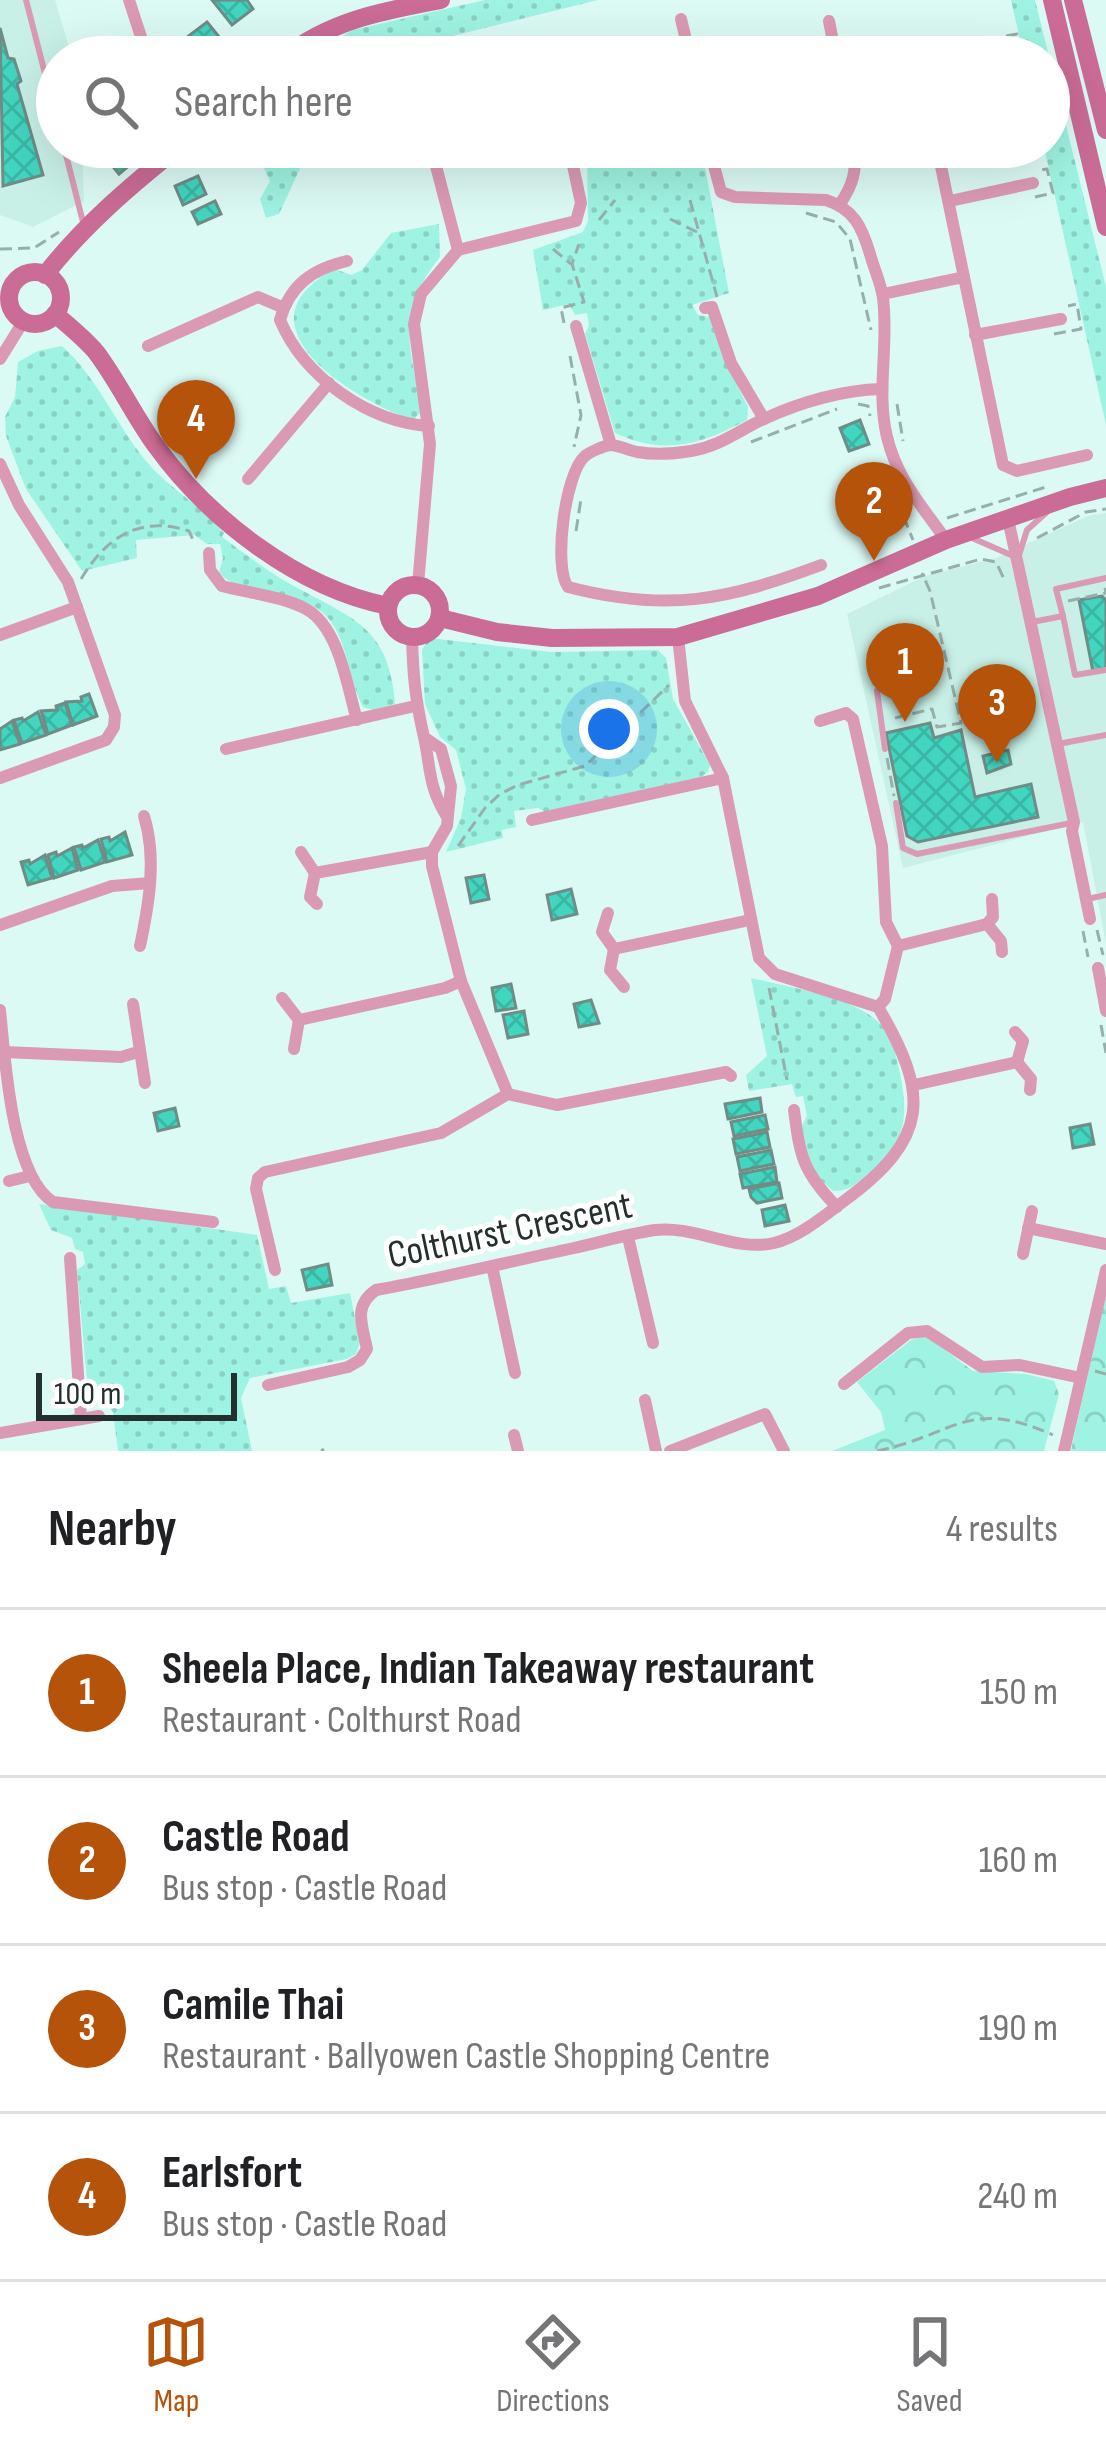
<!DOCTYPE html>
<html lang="en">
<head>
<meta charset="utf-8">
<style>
	body { margin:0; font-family:"Sofia Sans Condensed",sans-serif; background:#f2f2f2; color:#202124 }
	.scale { position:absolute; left:36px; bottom:30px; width:201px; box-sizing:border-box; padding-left:12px; border:6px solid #24302d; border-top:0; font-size:33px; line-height:42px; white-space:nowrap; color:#24302d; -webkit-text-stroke:9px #fff; paint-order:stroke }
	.you { position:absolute; left:609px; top:729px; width:42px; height:42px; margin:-30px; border:9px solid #fff; border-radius:50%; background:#1a73e8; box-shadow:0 0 0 18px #1a73e833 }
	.badge { display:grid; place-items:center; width:78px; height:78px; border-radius:50%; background:#b45309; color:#fff; font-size:39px; font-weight:700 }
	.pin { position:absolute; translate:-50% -99px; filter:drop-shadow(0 3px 6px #0008) }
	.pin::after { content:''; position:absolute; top:63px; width:42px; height:36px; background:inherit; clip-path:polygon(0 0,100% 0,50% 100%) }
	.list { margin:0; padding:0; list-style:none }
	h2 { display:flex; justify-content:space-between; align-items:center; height:156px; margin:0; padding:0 48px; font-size:51px }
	h2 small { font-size:39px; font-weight:400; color:#757577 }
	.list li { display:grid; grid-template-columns:78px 1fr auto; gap:36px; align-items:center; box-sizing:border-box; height:168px; padding:0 48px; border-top:3px solid #e0e0e0 }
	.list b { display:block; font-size:45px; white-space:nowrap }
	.list p { margin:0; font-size:39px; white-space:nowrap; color:#757577 }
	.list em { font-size:39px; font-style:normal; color:#757577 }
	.icon { flex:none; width:66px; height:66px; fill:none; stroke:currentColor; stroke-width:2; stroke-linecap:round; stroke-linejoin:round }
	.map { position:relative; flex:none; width:1106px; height:1451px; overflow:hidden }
	.search { position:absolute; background:#fff; box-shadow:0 12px 48px #0002; left:36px; right:36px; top:36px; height:132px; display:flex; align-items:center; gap:30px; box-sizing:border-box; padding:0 42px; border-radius:66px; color:#757577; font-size:45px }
	.sheet { height:828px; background:#fff }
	nav { display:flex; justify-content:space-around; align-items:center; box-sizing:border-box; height:168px; border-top:3px solid #e0e0e0; background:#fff; font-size:33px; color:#757577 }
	nav a { display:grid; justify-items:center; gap:6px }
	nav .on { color:#b45309 }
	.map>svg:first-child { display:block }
	.built { fill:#c8f0e7 }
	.grass { fill:url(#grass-dots) }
	.park { fill:url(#park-crowns) }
	.building { fill:url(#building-cross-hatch); stroke:#708c86; stroke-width:3 }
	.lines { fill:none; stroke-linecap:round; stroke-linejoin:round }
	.path { stroke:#97afaa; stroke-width:3; stroke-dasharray:12 6; stroke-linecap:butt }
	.lane { stroke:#db9ab3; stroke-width:6 }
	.street { stroke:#db9ab3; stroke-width:12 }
	.secondary { stroke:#ca6c95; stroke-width:18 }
	.labels { text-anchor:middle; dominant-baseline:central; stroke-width:10; stroke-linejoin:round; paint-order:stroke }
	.street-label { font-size:39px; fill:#24302d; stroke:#fff }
</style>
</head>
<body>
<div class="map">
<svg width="1106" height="1451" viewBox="0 0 1106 1451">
	<defs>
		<pattern id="grass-dots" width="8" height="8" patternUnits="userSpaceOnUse" patternTransform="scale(3)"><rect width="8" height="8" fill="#9ff3e2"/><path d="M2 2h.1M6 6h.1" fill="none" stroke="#89d1c2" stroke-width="1.8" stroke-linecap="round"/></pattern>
		<pattern id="park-crowns" width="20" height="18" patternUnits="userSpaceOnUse" patternTransform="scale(3)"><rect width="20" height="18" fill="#9ff3e2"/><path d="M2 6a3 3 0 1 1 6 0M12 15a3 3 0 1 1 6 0" fill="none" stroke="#89d1c2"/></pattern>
		<pattern id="building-cross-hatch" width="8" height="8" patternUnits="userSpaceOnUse" patternTransform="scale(3)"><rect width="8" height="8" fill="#42d5bf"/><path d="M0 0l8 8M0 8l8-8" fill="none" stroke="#3ab7a4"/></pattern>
	</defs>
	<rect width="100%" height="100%" fill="#dcfaf4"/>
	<g class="built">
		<path d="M 0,0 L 55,0 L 72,57 L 57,57 L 57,147 L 82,147 L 84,201 L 33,227 L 0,215 Z"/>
		<path d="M 1106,513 L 1106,944 L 1083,822 L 903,868 L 847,614 L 925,576 L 996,558 L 1088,516 Z"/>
	</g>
	<g class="grass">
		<path d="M 485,0 L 598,0 L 368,57 L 307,57 L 353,30 Z"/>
		<path d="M 1011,0 L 1035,0 L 1106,287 L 1106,425 L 1044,147 L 1049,147 L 1049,57 L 1024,57 Z"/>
		<path d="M 254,147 L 310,147 L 279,214 L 266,218 L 260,199 L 270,181 Z"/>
		<path d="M 626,147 L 701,147 L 729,293 L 692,305 L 698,315 L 709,317 L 722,355 L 748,407 L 747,420 C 700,445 665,456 615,433 L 585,334 L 589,325 L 587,313 L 575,315 L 569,304 L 543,310 L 533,250 L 583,232 L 588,221 L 587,157 Z"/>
		<path d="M 439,224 L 440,257 C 396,312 408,345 423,410 L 413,420 C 353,400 230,324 335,269 L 351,275 L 362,270 L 391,233 Z"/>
		<path d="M 62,346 C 101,381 118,431 153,469 C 175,492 204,508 224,533 L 222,537 C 245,554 267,571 292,585 C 352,618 390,627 395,704 L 373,710 L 363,707 C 349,680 348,643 329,619 C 302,585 244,603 219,572 L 223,558 L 220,544 L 207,544 L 194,535 L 136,540 L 137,558 L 82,571 L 26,489 L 6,436 L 5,417 L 15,397 L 18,362 L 38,351 Z"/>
		<path d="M 429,638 L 551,652 L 658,650 L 666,658 L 673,699 L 710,765 L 708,772 L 701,777 L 545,812 L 538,808 L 514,811 L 516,827 L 502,830 L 503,838 L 446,852 L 461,818 L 466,789 L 456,750 L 440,737 L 425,704 L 422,650 Z"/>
		<path d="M 751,978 C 787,987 858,997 882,1026 C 892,1038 896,1054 899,1069 C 910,1119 906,1142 866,1176 C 855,1185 848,1191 833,1191 L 810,1170 L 800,1129 L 807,1116 L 803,1096 L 796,1097 L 792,1084 L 749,1091 L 746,1075 L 767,1056 Z"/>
		<path d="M 39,1204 L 257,1235 L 269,1289 L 286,1286 L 291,1303 L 350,1293 L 360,1343 L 356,1354 L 347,1359 L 250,1378 L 241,1398 L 252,1451 L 118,1451 L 113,1412 L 87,1381 L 77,1270 L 85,1264 L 83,1252 L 75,1249 L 72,1238 L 51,1230 Z"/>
	</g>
	<g class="park">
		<path d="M 1106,1295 L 1106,1451 L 1071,1451 L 1075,1431 Z"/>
		<path d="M 926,1336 L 973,1371 L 1026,1374 L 1054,1381 L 1059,1394 L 1044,1451 L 832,1451 L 885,1430 L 881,1412 L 857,1382 L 911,1340 Z"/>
	</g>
	<g class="building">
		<path d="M 212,0 L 247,0 L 253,9 L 232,25 Z"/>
		<path d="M 207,22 L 220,38 L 195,57 L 182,41 Z"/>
		<path d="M 0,28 L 8,58 L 14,59 L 21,81 L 17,84 L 43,175 L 3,186 Z"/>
		<path d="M 119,147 L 130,147 L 139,157 L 119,174 L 106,158 Z"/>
		<path d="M 198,176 L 206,194 L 183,205 L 175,186 Z"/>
		<path d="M 215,201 L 221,214 L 198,224 L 192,212 Z"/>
		<path d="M 860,420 L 869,444 L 849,451 L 840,428 Z"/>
		<path d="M 1102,596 L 1106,600 L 1106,669 L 1093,672 L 1079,600 Z"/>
		<path d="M 89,694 L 97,716 L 73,725 L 66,702 L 82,701 L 81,697 Z"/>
		<path d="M 65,703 L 72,725 L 48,734 L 41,711 L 57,710 L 56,706 Z"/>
		<path d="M 38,712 L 46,735 L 22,743 L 14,720 L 22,718 L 23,721 Z"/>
		<path d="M 12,721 L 20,744 L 0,750 L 0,729 Z"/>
		<path d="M 930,723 L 934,738 L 961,730 L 975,797 L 1031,784 L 1038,817 L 918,842 L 907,836 L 886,733 Z"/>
		<path d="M 1008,750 L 1011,764 L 987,773 L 983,756 Z"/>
		<path d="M 125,832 L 132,855 L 107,862 L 101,839 L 109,837 L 110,841 Z"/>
		<path d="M 98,840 L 105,862 L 81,870 L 74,847 L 82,845 L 83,848 Z"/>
		<path d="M 72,848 L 78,870 L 54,878 L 48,855 L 56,852 L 57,856 Z"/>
		<path d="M 45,855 L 52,878 L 28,885 L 21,862 L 29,860 L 30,864 Z"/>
		<path d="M 484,875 L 489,899 L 471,903 L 466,878 Z"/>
		<path d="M 571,889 L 577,914 L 552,920 L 547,895 Z"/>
		<path d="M 511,984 L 516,1008 L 496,1011 L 492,988 Z"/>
		<path d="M 591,1000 L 599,1023 L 579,1027 L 574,1004 Z"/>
		<path d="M 524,1011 L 528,1034 L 508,1038 L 503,1015 Z"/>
		<path d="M 760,1098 L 762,1112 L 728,1119 L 725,1104 Z"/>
		<path d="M 175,1108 L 179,1126 L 158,1131 L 154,1113 Z"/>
		<path d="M 765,1115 L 768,1129 L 734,1136 L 731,1122 Z"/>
		<path d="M 1090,1124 L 1094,1144 L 1073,1148 L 1070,1128 Z"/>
		<path d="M 767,1132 L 770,1147 L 736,1154 L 733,1139 Z"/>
		<path d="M 771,1150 L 774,1164 L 740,1171 L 737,1157 Z"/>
		<path d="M 775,1167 L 777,1182 L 743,1188 L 740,1174 Z"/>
		<path d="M 779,1183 L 782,1198 L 757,1203 L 751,1197 L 749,1189 Z"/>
		<path d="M 785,1205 L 789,1221 L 765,1226 L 762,1210 Z"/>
		<path d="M 328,1264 L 332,1285 L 307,1290 L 302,1270 Z"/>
	</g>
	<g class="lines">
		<g class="path">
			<path d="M 1006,36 L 1017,34 L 1022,57"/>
			<path d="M 935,51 L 951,49"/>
			<path d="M 1035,197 L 1053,193 L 1047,169 L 1040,170"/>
			<path d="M 690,200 L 717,297"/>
			<path d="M 806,213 L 836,222 L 850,239 L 871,330"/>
			<path d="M 670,219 L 697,232"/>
			<path d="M 599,220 L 615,200"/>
			<path d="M 0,249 L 34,248 L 59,232"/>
			<path d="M 553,249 L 571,264"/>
			<path d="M 564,323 L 561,308 L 584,302 L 572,264 L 579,244"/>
			<path d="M 1054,334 L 1081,329 L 1077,304 L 1068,306"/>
			<path d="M 570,356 L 581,415 L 574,447"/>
			<path d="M 858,404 L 868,406 L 870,416"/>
			<path d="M 897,404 L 903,441"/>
			<path d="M 751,442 L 837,409"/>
			<path d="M 890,483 L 913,540"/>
			<path d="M 947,518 L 1046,487"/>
			<path d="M 576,531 L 581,499"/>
			<path d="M 1037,538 L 1086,512 L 1106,509"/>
			<path d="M 81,579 C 106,537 140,515 189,531 L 194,542"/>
			<path d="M 879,588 L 981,559 L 996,562 L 1005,581"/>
			<path d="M 1068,601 L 1106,593 L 1105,588"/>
			<path d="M 895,718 L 932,709 L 937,727 L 961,723 L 930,591 L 922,573"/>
			<path d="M 887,758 L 894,796"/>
			<path d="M 458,846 L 485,808 L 500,794 L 518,785 L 585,766 L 669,685"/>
			<path d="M 1097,930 L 1103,955"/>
			<path d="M 1083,931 L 1088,957"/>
			<path d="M 769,988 L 787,1080"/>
			<path d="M 1101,1025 L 1106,1053"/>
			<path d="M 1095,1371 L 1106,1374"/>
			<path d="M 321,1451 L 324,1449"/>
			<path d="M 877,1451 C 957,1434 968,1397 1053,1435"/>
		</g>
		<g class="lane">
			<path d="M 26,0 L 57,120"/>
			<path d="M 64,147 L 84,226"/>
			<path d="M 972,538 L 1018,558 L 1027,530 L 1047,512"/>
			<path d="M 1063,616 L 1075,675 L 1106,670"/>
			<path d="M 1032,622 L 1063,616 L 1056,589 L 1106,578"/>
			<path d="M 877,691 L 885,749"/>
			<path d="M 1058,744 L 1106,735"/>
			<path d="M 896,803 L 903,848 L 917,854 L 1071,823"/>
			<path d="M 1087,899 L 1106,895"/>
		</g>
		<g class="street">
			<path d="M 129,0 L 143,43"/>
			<path d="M 681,19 L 690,57"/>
			<path d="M 829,21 L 836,57"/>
			<path d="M 912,45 L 915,57"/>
			<path d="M 547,49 L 549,57"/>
			<path d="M 961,57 L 1001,48"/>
			<path d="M 431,147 L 458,250"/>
			<path d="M 709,147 L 721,192 L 735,197 L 826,200 C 854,209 862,227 870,254 C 874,269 881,283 883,298 C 889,345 876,391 887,437 C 897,479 922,506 946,540"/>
			<path d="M 937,147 L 1003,465 L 1017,471 L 1087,455"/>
			<path d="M 950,201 L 1033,183"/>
			<path d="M 840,204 C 853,185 857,171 854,147"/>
			<path d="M 458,250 L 576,221 L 581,203 L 569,147"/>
			<path d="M 347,261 C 312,269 290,285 280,320 C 304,377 368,422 429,426"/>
			<path d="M 883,294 L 964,277"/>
			<path d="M 705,308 L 712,307 L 731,363 L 764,419"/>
			<path d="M 576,326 L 611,445"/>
			<path d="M 975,335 L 1061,319"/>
			<path d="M 148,346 L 258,297 L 284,308"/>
			<path d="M 0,359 L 23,322"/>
			<path d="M 0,464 L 19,505 L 68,582 L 115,715 L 114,727 L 106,740 L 0,778"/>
			<path d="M 248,479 L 329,383"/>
			<path d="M 1008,519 L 1074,822 L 1072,831 L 1090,919"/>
			<path d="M 209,553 L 210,570 L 222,586 C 248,593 282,596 306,609 C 339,627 347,686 357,720"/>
			<path d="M 821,565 C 727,600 668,613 568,587 C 553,567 565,473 585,456 C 590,452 603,446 610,445 C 618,445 628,450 637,452 C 655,455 673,454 691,451 C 721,446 739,430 766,418 C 801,402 843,390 881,389"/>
			<path d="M 418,585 L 430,444 L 414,324 L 421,294 L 458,250"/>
			<path d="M 0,635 L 77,607"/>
			<path d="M 412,637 C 413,674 415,697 423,733 C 431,765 427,784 446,815"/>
			<path d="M 820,721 L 846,713 L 853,719 L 882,846 L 886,922 L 898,946 L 885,999 L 878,1007"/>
			<path d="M 425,738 L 441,749 L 451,786 L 447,826 L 432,852 L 432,866 L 461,981 L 508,1094"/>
			<path d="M 226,749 L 415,706"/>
			<path d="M 532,820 L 723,778"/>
			<path d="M 301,852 L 315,873"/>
			<path d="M 317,904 L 310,897 L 315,873 L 432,852"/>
			<path d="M 608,913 L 602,932 L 614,949 L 750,920"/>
			<path d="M 987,924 L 993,917 L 992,899"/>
			<path d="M 0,925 L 112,886 L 150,883"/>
			<path d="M 140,946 C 149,904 157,858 144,816"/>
			<path d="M 898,946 L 987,924 L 1001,941 L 1002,952"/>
			<path d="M 614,949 L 610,970 L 624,987"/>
			<path d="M 1098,968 L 1106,1011"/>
			<path d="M 282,998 L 299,1020 L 294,1049"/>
			<path d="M 133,1004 L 145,1083"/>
			<path d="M 0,1010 C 5,1058 11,1175 53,1202 L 213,1222"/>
			<path d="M 299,1020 L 445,988 L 461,981"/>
			<path d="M 4,1052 L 121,1057 L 138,1052"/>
			<path d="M 1017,1062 L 1031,1079 L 1030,1090"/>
			<path d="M 914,1085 L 1017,1062 L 1023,1041 L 1015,1032"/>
			<path d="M 794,1110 C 800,1157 803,1172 837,1207"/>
			<path d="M 9,1181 L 30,1176"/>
			<path d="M 1028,1228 L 1106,1244"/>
			<path d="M 628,1237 L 653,1343"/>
			<path d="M 1023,1254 L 1032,1211"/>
			<path d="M 70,1258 L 81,1418"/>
			<path d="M 492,1266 L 515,1373"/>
			<path d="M 275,1270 L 256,1189 L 258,1178 L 265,1172 L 441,1133 L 508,1094 L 557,1105 L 726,1072 L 731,1076"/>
			<path d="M 844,1384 L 908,1333 L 927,1331 L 982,1367 L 1020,1365 L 1081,1378"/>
			<path d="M 268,1385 L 348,1367 L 360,1360 L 367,1349 C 362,1324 353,1306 376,1290 C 443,1278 508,1262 574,1248 C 601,1242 628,1234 655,1230 C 694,1225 735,1252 774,1243 C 799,1237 824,1216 844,1201 C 930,1138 930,1095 878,1007 L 775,974 L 759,958 L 723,778 L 685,701 L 678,637"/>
			<path d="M 645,1400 L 656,1451"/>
			<path d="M 0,1433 L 99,1416"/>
			<path d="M 514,1435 L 518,1451"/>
			<path d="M 670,1451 L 765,1414 L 784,1451"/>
			<path d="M 1064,1451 L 1106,1270"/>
		</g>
		<g class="secondary">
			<path d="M 1052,0 L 1106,227"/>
			<path d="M 1073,0 L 1106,130"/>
			<path d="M 284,57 C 331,20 383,11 441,0"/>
			<circle cx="35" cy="298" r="26"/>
			<path d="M 45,275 C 83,226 131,185 179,147"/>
			<path d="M 55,314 C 69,326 84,338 96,352 C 118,381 134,416 156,446 C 209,519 298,588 388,606"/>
			<circle cx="414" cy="611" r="26"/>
			<path d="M 440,618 L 497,632 L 552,638 L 678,637 L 818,596 L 946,540 L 1070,497 L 1106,488"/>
		</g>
	</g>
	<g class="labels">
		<g class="street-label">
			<text transform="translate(510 1231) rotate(-12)">Colthurst Crescent</text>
		</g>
	</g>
</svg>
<div class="scale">100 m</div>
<div class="you"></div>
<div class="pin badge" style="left:905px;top:722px">1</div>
<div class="pin badge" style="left:874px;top:561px">2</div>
<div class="pin badge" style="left:997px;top:763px">3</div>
<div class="pin badge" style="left:196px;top:479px">4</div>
<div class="search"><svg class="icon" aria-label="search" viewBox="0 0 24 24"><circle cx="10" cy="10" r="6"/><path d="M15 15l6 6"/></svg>Search here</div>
</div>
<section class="sheet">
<h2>Nearby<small>4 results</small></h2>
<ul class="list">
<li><span class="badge">1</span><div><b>Sheela Place, Indian Takeaway restaurant</b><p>Restaurant · Colthurst Road</p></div><em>150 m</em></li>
<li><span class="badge">2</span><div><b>Castle Road</b><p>Bus stop · Castle Road</p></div><em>160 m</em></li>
<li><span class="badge">3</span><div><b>Camile Thai</b><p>Restaurant · Ballyowen Castle Shopping Centre</p></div><em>190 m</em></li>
<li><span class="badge">4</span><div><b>Earlsfort</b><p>Bus stop · Castle Road</p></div><em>240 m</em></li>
</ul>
</section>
<nav>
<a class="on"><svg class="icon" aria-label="map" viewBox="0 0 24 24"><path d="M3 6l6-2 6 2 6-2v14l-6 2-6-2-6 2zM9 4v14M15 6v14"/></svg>Map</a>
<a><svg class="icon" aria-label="directions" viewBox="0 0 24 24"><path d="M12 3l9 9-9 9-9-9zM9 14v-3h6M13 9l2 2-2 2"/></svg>Directions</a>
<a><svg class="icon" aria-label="saved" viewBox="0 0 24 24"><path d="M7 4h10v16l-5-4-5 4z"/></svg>Saved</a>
</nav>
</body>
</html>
